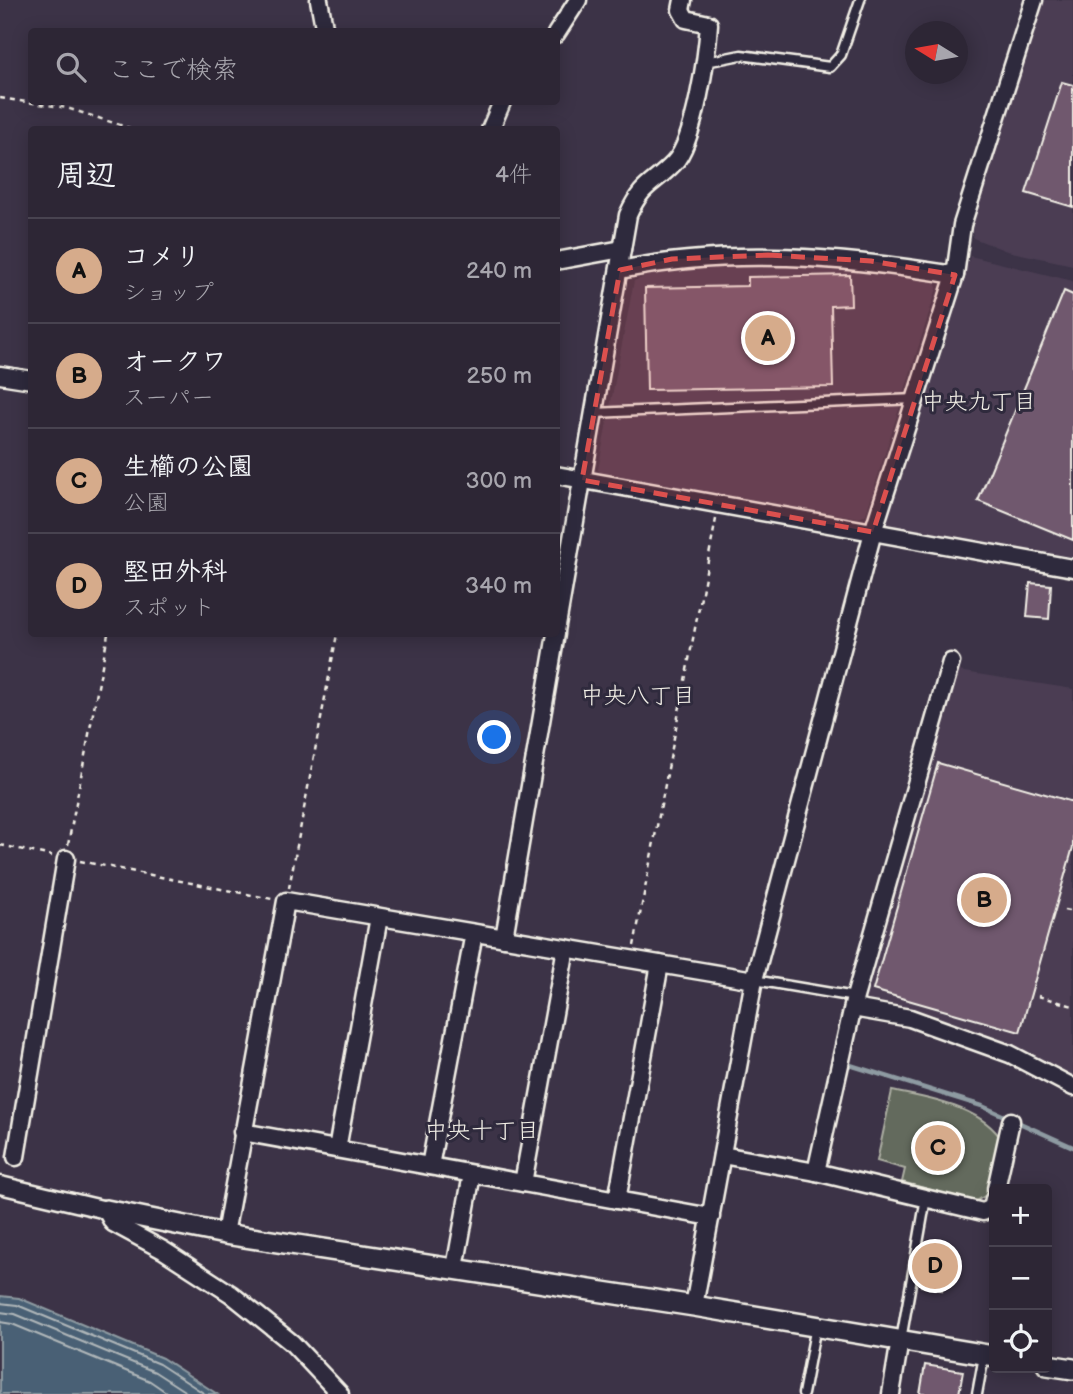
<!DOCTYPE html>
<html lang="ja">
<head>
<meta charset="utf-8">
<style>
	body { margin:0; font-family:"Balsamiq Sans","Klee One",sans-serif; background:#393241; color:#f1f3f6 }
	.controls { position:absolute; right:21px; bottom:21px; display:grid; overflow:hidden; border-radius:7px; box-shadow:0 4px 18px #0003 }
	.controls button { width:63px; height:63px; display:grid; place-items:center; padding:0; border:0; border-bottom:2px solid #484350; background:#2d2635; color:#f1f3f6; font:35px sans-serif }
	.compass { position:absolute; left:905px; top:21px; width:63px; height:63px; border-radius:50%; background:#2d2635; box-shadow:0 4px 18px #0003; rotate:281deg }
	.you { position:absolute; left:495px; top:738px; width:24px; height:24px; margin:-18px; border:5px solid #fff; border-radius:50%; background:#1a73e8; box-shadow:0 0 0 10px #1a73e833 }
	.badge { display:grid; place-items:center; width:46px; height:46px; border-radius:50%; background:#d6ab8b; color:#111; font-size:23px; font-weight:700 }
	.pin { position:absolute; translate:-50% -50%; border:4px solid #fff; box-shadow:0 2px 7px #0006 }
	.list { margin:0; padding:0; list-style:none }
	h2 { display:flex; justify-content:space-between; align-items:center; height:91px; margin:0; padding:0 28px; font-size:30px }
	h2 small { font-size:23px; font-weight:400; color:#a7a5ad }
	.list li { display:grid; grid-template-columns:46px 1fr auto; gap:21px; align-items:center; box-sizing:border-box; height:105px; padding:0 28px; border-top:2px solid #484350 }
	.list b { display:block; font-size:26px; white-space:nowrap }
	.list p { margin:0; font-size:23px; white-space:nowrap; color:#a7a5ad }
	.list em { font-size:23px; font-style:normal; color:#a7a5ad }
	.icon { flex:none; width:38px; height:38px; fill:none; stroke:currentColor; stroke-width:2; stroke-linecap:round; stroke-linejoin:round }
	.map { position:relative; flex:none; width:1073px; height:1394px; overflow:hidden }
	.search { position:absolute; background:#2d2635; box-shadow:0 4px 18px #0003; left:28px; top:28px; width:532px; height:77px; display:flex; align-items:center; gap:18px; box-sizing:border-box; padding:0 24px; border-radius:7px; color:#a7a5ad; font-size:26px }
	.panel { position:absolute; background:#2d2635; box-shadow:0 4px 18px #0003; left:28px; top:126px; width:532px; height:511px; border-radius:7px }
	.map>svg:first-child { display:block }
	.built { fill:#4b3e53 }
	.green { fill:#636a5d; stroke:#acaea2; stroke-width:2 }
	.water { fill:#4a6174; stroke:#8e9ba2; stroke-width:2 }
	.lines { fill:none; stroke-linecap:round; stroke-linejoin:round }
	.shore { stroke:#b0b7ba; stroke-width:2 }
	.stream { stroke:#8e9ba2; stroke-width:4.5 }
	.building { fill:#6f596e; stroke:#f4f1e8; stroke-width:2 }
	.service-casing { stroke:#f4f1e8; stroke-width:13 }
	.minor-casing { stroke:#f4f1e8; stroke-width:21 }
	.tertiary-casing { stroke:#f4f1e8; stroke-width:24 }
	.path { stroke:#f4f1e8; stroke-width:2.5; stroke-dasharray:5 5; stroke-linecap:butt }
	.service { stroke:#2f2a3d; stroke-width:8 }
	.minor { stroke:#2f2a3d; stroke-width:16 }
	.tertiary { stroke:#2f2a3d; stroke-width:19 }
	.marked { fill:#dc504e; fill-opacity:0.2; stroke:#dc504e; stroke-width:5; stroke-dasharray:14 9; stroke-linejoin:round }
	.labels { text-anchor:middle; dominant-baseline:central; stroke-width:6; stroke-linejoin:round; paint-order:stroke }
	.neighbourhood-label { font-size:23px; fill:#f4f1e8; stroke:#2f2a3d }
</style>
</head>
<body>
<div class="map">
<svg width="1073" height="1394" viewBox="0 0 1073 1394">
	<rect width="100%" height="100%" fill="#3c3347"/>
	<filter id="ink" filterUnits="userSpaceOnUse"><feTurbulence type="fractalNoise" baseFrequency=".0143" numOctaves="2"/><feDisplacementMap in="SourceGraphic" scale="14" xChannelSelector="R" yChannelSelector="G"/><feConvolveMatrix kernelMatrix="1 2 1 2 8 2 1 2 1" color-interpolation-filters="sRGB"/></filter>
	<g filter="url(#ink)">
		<g class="built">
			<path d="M 1039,0 L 1073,0 L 1073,265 L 1007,251 L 973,238 L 971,222 Z"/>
			<path d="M 970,256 L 1073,281 L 1073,557 L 881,526 Z"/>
			<path d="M 753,262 L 813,263 L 933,278 L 937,288 L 866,514 L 860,518 L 675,488 L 601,474 L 598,470 L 634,281 L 662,270 Z"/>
			<path d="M 958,671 L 1073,689 L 1073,1080 L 865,1003 L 862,995 L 955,675 Z"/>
		</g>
		<path class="green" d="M 892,1091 C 927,1098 977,1106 999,1136 L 986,1195 L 975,1202 L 902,1182 L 905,1169 L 877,1161 Z"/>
		<path class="water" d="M 0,1296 L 19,1298 L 162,1358 L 217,1394 L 0,1394 Z"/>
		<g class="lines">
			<g class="shore">
				<path d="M 0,1303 L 17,1305 L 159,1364 L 205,1394"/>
				<path d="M 0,1312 L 15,1314 L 155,1372 L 189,1394"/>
				<path d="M 0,1322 L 12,1324 L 150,1381 L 169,1394"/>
			</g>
			<path class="stream" d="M 850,1065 L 982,1106 L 1073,1147"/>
		</g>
		<g class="building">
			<path d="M 1062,82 L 1073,85 L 1073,207 L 1026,193 Z"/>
			<path d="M 850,275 L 851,305 L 831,306 L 833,387 L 647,390 L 645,288 L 748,286 L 748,277 Z"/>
			<path d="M 1064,291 L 1073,295 L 1073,540 L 978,501 Z"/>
			<path d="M 1030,583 L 1051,585 L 1049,619 L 1027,617 Z"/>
			<path d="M 938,763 L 1073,802 L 1073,847 L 1020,1032 L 873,990 Z"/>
			<path d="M 937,1243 L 949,1245 L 942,1290 L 921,1286 L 927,1244 L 936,1245 Z"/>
			<path d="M 925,1365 L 963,1371 L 959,1394 L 920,1394 Z"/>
		</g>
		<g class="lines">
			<defs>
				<g id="service">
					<path d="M 706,62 L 741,55 L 830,67 L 841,55 L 860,0"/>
					<path d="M 594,413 L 915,399"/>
					<path d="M 754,980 L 855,997"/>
					<path d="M 901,1340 L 926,1198"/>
					<path d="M 803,1394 L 816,1326"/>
					<path d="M 977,1394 L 984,1356"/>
				</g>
				<g id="minor">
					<path d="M 319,0 L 325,32"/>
					<path d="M 556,34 L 578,0"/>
					<path d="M 490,130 L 502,102"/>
					<path d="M 556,261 L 622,249"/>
					<path d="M 620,270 C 731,247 843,257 955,275 L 873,532 L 754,980 L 694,1306"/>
					<path d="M 955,275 L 962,225 L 1034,0"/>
					<path d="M 0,375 L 32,380"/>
					<path d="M 556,475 L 1073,568"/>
					<path d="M 556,631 L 628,215 C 643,182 652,186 674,163 C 695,141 707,55 709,24 L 686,19 L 681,10 L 683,0"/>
					<path d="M 504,938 L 556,634"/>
					<path d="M 853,1008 L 910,1018 L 1010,1054 L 1073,1087"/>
					<path d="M 242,1132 L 711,1217"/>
					<path d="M 337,1149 L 379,917"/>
					<path d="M 722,1155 L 816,1172 L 983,1212 L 992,1208 L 994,1199"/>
					<path d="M 16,1157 L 66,859"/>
					<path d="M 430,1166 L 474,933"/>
					<path d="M 816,1172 L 855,997 L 951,662"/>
					<path d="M 523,1183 L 566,948"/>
					<path d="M 0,1185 L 106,1210 L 113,1223 L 163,1250 L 231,1294 L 292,1343 L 340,1394"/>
					<path d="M 996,1189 L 1011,1121"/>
					<path d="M 617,1200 L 660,964"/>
					<path d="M 225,1234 L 286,901 L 754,980"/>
					<path d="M 455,1268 L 472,1174"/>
					<path d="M 891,1394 L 900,1340"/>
				</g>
				<g id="tertiary">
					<path d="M 106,1210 L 225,1234 L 694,1306 L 994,1356"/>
					<path d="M 1047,1365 L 1073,1369"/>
				</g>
			</defs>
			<use href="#service" class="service-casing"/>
			<use href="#minor" class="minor-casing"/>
			<use href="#tertiary" class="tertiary-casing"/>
			<g class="path">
				<path d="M 0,98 L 67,108 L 136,130"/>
				<path d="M 0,845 L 52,856"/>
				<path d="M 68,845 L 108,634"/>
				<path d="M 80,861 L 272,899"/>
				<path d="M 289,888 L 337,634"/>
				<path d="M 1064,910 L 1073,912"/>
				<path d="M 634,946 L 716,519"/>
				<path d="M 1038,996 L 1073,1006"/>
			</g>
			<use href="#service" class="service"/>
			<use href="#minor" class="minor"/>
			<use href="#tertiary" class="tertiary"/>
		</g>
	</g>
	<path class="marked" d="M 768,255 L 871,261 L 955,275 L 873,532 L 582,480 L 620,270 L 672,259 Z"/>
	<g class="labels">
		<g class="neighbourhood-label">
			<text x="979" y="402">中央九丁目</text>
			<text x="638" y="696">中央八丁目</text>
			<text x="482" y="1131">中央十丁目</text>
		</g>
	</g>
</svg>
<div class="controls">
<button>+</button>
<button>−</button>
<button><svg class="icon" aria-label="locate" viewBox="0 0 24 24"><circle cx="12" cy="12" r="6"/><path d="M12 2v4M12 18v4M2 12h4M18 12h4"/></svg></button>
</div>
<svg class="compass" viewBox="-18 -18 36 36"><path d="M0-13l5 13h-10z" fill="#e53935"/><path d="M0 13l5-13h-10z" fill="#a7a5ad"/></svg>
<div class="you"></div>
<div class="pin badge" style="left:768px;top:338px">A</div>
<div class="pin badge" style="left:984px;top:900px">B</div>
<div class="pin badge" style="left:938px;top:1148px">C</div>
<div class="pin badge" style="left:935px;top:1266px">D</div>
<div class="search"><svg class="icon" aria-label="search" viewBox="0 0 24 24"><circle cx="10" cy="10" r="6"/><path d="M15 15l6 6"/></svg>ここで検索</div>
<section class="panel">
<h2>周辺<small>4件</small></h2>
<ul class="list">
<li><span class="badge">A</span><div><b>コメリ</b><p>ショップ</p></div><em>240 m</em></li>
<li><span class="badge">B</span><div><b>オークワ</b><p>スーパー</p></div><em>250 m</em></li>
<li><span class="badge">C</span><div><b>生櫛の公園</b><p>公園</p></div><em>300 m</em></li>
<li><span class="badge">D</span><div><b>堅田外科</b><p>スポット</p></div><em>340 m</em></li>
</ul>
</section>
</div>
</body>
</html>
